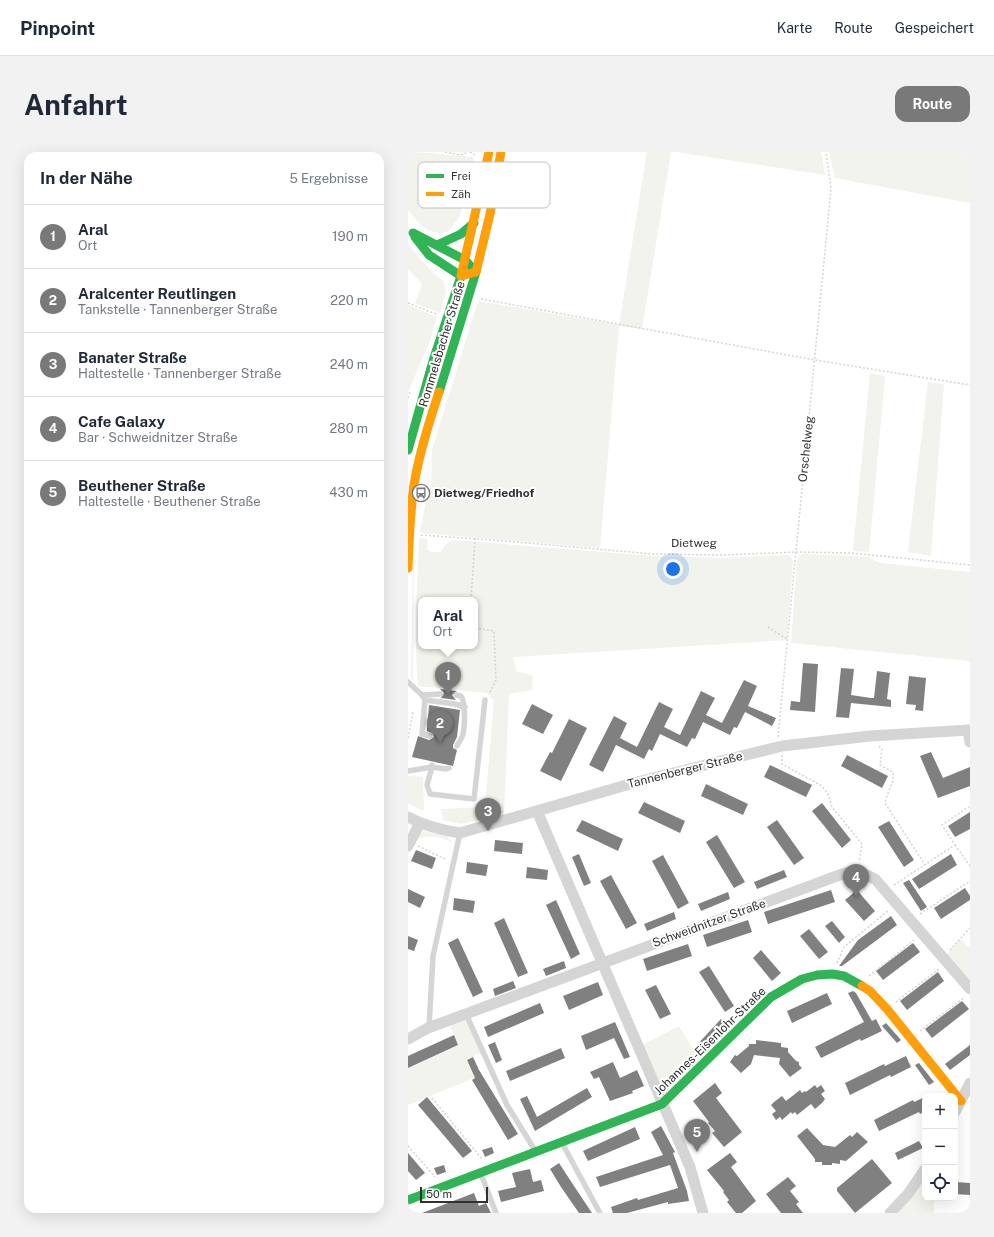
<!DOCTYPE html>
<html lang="de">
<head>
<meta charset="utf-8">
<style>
	body { margin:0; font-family:"Public Sans",sans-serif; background:#f2f2f3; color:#1f2937 }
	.controls { position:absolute; right:12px; bottom:12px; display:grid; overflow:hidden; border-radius:8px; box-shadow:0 4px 16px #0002 }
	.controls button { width:36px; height:36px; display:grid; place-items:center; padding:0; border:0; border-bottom:1px solid #e0e1e3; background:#fff; color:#1f2937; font:20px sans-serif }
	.scale { position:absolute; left:12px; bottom:10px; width:68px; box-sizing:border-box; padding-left:4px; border:2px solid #313131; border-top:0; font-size:11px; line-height:14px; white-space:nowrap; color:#313131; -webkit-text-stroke:3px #fff; paint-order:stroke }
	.you { position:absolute; left:265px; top:417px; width:14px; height:14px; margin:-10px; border:3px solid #fff; border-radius:50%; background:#1a73e8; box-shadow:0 0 0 6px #1a73e833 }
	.badge { display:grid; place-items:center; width:26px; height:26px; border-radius:50%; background:#797979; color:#fff; font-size:13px; font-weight:700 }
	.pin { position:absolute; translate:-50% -33px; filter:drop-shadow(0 1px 2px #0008) }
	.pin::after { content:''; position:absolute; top:21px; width:14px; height:12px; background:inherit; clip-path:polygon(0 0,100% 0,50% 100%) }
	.popup { position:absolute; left:10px; top:445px; width:60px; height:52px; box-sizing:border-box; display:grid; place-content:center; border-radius:8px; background:#fff; filter:drop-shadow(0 1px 3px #0005); font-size:13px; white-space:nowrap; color:#747a83 }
	.popup b { font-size:15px; color:#1f2937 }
	.popup::after { content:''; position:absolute; left:50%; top:100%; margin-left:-8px; border:8px solid transparent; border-top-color:#fff }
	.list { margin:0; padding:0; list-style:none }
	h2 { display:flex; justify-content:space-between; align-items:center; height:52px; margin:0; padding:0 16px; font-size:17px }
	h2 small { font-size:13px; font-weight:400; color:#747a83 }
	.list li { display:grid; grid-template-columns:26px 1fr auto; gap:12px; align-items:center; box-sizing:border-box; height:64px; padding:0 16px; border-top:1px solid #e0e1e3 }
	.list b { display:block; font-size:15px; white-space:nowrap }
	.list p { margin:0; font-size:13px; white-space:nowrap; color:#747a83 }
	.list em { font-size:13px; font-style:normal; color:#747a83 }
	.icon { flex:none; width:22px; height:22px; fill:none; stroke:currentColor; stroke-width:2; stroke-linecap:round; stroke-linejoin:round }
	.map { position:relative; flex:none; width:562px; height:1061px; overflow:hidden; border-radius:12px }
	header { display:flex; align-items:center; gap:24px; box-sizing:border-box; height:56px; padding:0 20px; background:#fff; border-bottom:1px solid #e0e1e3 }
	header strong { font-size:19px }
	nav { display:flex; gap:22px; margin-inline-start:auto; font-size:14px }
	.intro { display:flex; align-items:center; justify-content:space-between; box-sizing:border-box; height:96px; padding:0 24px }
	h1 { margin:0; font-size:28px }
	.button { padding:10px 18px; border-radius:12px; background:#797979; color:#fff; font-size:14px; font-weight:700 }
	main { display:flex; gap:24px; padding:0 24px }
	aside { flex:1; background:#fff; border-radius:12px; box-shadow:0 4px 16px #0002 }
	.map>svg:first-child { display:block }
	.green { fill:#f1f3ec; fill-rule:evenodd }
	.building { fill:#808080 }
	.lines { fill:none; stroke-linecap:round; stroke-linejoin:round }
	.path { stroke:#d4d4d4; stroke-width:1.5; stroke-dasharray:2 2; stroke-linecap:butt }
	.lane { stroke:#d5d5d5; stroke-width:5.5 }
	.street { stroke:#d5d5d5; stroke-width:11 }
	.fast { stroke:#30b455; stroke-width:9 }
	.slow { stroke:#ff9f0a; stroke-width:9 }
	.labels { text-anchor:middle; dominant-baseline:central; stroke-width:4; stroke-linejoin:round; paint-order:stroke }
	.street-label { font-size:12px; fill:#313131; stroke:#fff }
	.poi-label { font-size:12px; font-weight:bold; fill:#313131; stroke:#fff; text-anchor:start }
	.key { fill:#fff; stroke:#c1c1c1; stroke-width:1 }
	.key-label { font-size:11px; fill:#313131 }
</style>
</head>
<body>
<header>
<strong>Pinpoint</strong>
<nav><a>Karte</a><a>Route</a><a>Gespeichert</a></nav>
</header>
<div class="intro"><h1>Anfahrt</h1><a class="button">Route</a></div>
<main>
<aside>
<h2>In der Nähe<small>5 Ergebnisse</small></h2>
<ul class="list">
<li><span class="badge">1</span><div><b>Aral</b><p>Ort</p></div><em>190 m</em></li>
<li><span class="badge">2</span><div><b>Aralcenter Reutlingen</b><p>Tankstelle · Tannenberger Straße</p></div><em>220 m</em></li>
<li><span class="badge">3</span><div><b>Banater Straße</b><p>Haltestelle · Tannenberger Straße</p></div><em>240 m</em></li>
<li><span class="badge">4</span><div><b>Cafe Galaxy</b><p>Bar · Schweidnitzer Straße</p></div><em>280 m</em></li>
<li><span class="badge">5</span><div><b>Beuthener Straße</b><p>Haltestelle · Beuthener Straße</p></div><em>430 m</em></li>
</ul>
</aside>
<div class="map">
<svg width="562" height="1061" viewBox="0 0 562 1061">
	<rect width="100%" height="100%" fill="#fff"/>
	<g class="green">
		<path d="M 0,0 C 22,0 44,4 66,5 L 52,64 L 40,80 C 20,84 12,72 0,58 Z"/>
		<path d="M 239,0 L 263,0 L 234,177 L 211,174 L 192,396 L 13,381 L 12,379 L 21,336 L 23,336 L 24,298 L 70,149 L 211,173 Z"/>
		<path d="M 268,0 L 413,0 L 417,23 Z"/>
		<path d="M 421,0 L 562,0 L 562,51 L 427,26 Z"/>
		<path d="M 0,93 L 23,119 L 35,129 L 38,140 L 32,161 L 7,151 L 14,132 L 0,117 Z"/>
		<path d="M 0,153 L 29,165 L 21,191 L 0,240 Z"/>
		<path d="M 462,221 L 477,224 L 461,400 L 445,399 Z"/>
		<path d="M 520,230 L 536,232 L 523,404 L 500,400 Z"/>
		<path d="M 13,386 L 20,387 L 19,397 L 23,400 L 33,400 L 37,393 L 44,388 L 245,404 L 313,406 L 381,403 L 385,408 L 379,488 L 105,505 L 108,519 L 125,524 L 124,538 L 101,542 L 96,662 L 53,672 L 35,668 L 33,657 L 77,655 L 86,549 L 79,541 L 10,534 C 6,485 9,436 11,387 ZM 13,448 L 67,448 L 67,494 L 13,494 Z"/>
		<path d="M 395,402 L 461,405 L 471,411 L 562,420 L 562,509 L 383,491 L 389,408 L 391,404 Z"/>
		<path d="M 5,408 L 6,408 L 5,529 L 3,525 Z"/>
		<path d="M 0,624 L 15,625 L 16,657 L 15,659 L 0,651 Z"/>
		<path d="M 17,679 L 40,685 L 45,692 C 37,684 19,682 9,688 L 12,682 Z"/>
		<path d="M 552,787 L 562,796 L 562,836 L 536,806 Z"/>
		<path d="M 58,863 L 74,900 L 58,908 L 66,926 L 0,953 L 0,917 L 51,893 L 40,870 Z"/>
		<path d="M 271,874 L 294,913 L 255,951 L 231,895 Z"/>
		<path d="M 517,1017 L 517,1046 L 526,1046 L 526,1061 L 482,1061 Z"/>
	</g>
	<g class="building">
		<path d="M 395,511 L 410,512 L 407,560 L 382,558 L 383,549 L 392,550 Z"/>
		<path d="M 433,516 L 446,517 L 443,543 L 463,546 L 466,546 L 469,519 L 482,521 L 479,547 L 483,548 L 483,555 L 443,551 L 441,566 L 428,565 Z"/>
		<path d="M 501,524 L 518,526 L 515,559 L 507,558 L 508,553 L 498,552 Z"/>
		<path d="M 336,528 L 349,534 L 340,554 L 368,566 L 364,574 L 337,560 L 329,576 L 326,575 L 322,583 L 295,570 L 287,587 L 284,586 L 279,595 L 252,582 L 244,599 L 241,597 L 236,607 L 208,593 L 195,620 L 181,613 L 206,564 L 219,571 L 212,586 L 229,595 L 251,550 L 265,557 L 256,575 L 272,583 L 293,539 L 307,546 L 298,563 L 314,571 Z"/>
		<path d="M 32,537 L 49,539 L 44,543 L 48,548 L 33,546 L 36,541 Z"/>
		<path d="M 124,552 L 145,563 L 135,582 L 114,572 Z"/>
		<path d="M 21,553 L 52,558 L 49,585 L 45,593 L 45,596 L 49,598 L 45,614 L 4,605 L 10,584 L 21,588 L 26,585 L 25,581 L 19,579 Z"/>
		<path d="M 161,567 L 179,576 L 153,629 L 132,619 L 142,600 L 144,601 Z"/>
		<path d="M 523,600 L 535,626 L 562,615 L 562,634 L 530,646 L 512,604 Z"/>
		<path d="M 439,603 L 480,624 L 474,636 L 433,614 Z"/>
		<path d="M 362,613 L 404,633 L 398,645 L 356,625 Z"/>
		<path d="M 298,632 L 340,652 L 335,663 L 293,644 Z"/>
		<path d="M 236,650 L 277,669 L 272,681 L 230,661 Z"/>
		<path d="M 414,651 L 443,688 L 434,696 L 404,659 Z"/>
		<path d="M 562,660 L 562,677 L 547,685 L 540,674 Z"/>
		<path d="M 174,668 L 215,687 L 210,699 L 168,679 Z"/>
		<path d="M 369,668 L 396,706 L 386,713 L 359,675 Z"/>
		<path d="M 481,669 L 506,708 L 496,715 L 470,675 Z"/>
		<path d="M 309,683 L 337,730 L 326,736 L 298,690 Z"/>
		<path d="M 87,688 L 115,691 L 114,702 L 86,699 Z"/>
		<path d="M 8,698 L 28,706 L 24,717 L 3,709 Z"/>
		<path d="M 171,702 L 183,731 L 176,734 L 164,705 Z"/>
		<path d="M 543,702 L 549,713 L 511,737 L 504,727 Z"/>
		<path d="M 255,703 L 281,751 L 270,757 L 244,709 Z"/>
		<path d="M 59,710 L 80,713 L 78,724 L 58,721 Z"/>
		<path d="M 119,715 L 140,718 L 139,728 L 118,726 Z"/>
		<path d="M 376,718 L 379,725 L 349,737 L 346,730 Z"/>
		<path d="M 203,723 L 229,771 L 218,777 L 192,729 Z"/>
		<path d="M 501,728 L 519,755 L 513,759 L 495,731 Z"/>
		<path d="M 557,736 L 562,744 L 562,748 L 533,767 L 526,756 Z"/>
		<path d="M 0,737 L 17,745 L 12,756 L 0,750 Z"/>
		<path d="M 423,738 L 427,750 L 360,772 L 356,760 Z"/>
		<path d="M 449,738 L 467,759 L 456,769 L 437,748 Z"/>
		<path d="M 320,740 L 322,747 L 293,759 L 290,752 Z"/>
		<path d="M 46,746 L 67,749 L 65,761 L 45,758 Z"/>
		<path d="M 148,748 L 172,802 L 163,807 L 138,753 Z"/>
		<path d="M 266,760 L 268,767 L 239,779 L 236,772 Z"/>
		<path d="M 483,764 L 489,773 L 434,814 L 431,814 L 450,788 Z"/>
		<path d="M 96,766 L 120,821 L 110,825 L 86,771 Z"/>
		<path d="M 340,768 L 344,780 L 299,795 L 295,783 Z"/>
		<path d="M 424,769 L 437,785 L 431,791 L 417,774 Z"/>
		<path d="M 401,777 L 420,800 L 411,807 L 392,784 Z"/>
		<path d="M 0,784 L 10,788 L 6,799 L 0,797 Z"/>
		<path d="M 50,786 L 75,840 L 65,845 L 40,791 Z"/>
		<path d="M 505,791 L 512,800 L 475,828 L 468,819 Z"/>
		<path d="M 280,792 L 284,804 L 239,819 L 235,807 Z"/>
		<path d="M 353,798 L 373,821 L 364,829 L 345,806 Z"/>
		<path d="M 156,809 L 158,816 L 138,824 L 135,817 Z"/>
		<path d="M 301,814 L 326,854 L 317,860 L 291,820 Z"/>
		<path d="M 530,820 L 536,829 L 499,858 L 492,849 Z"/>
		<path d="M 105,829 L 108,836 L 87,844 L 85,837 Z"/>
		<path d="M 190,830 L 195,843 L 161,858 L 155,844 Z"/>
		<path d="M 248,833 L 263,862 L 252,867 L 237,838 Z"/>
		<path d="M 445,839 L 448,841 L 464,869 L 468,867 L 474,879 L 453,889 L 452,887 L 413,906 L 407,895 L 456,870 L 440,841 Z"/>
		<path d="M 419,841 L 424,852 L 384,871 L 379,859 Z"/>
		<path d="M 554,849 L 561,857 L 524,886 L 517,877 Z"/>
		<path d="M 132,851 L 136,861 L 80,885 L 76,875 Z"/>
		<path d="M 313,867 L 319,873 L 293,901 L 287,895 Z"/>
		<path d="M 207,870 L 222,905 L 216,907 L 206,886 L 178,898 L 173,884 Z"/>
		<path d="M 478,871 L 493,888 L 489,891 L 474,874 Z"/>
		<path d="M 46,883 L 50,893 L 0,916 L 0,904 Z"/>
		<path d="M 348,888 L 373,891 L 373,895 L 380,896 L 380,900 L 388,909 L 391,910 L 391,913 L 394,916 L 382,925 L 371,912 L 372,906 L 346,903 L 343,912 L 333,921 L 322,910 L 327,903 L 329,904 L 341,894 L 341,892 L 348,892 Z"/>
		<path d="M 87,890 L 94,908 L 88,911 L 80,893 Z"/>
		<path d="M 562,893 L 562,903 L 542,918 L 537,912 Z"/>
		<path d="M 153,896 L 157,906 L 102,929 L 98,919 Z"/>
		<path d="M 498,904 L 503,915 L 483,925 L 482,923 L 442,943 L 437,931 L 476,912 L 477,914 Z"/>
		<path d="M 65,905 L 71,918 L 110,982 L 100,988 L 64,928 L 67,926 L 59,908 Z"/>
		<path d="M 205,910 L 212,926 L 229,918 L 236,934 L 224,939 L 225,941 L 202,949 L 191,925 L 186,927 L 182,920 Z"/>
		<path d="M 511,911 L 526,930 L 521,933 L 507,913 Z"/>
		<path d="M 307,931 L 314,941 L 308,946 L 334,980 L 316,995 L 304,981 L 307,979 L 300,971 L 301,970 L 285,949 Z"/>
		<path d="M 407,933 L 409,936 L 413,933 L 417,939 L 413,942 L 417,947 L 414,951 L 407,957 L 403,952 L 389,963 L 387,960 L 384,962 L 383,960 L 374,968 L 372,965 L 368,968 L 364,962 L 368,959 L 363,953 L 366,950 L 374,944 L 378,949 L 392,938 L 394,941 L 397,939 L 398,940 Z"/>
		<path d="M 179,936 L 184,945 L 127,979 L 112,947 L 119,944 L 129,965 Z"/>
		<path d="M 19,945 L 64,999 L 55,1006 L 10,953 Z"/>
		<path d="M 517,945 L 517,959 L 512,962 L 511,960 L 471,979 L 466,968 L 505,948 L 506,950 Z"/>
		<path d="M 253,974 L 267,1000 L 265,1001 L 279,1039 L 281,1049 L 260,1052 L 260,1050 L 219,1061 L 205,1061 L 203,1055 L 229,1046 L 230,1048 L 270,1036 L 262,1013 L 192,1035 L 188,1025 L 255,1003 L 243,980 Z"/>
		<path d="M 227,975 L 232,987 L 180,1009 L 175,999 Z"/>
		<path d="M 399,976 L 415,993 L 427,995 L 442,983 L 444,985 L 449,980 L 460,990 L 438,1009 L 432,1008 L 432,1012 L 424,1011 L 424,1013 L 414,1013 L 414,1010 L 407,1010 L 407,1007 L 389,984 Z"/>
		<path d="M 511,989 L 515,996 L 490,1008 L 487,1001 Z"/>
		<path d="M 84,995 L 86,1001 L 77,1005 L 74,998 Z"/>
		<path d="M 0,1001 L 17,1021 L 8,1028 L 0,1019 Z"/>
		<path d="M 322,1001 L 329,1010 L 323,1015 L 348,1049 L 334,1061 L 328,1061 L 319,1050 L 321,1048 L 315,1040 L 316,1039 L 299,1018 Z"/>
		<path d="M 464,1007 L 484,1031 L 447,1061 L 429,1039 L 429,1036 Z"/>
		<path d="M 151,1011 L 166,1034 L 184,1061 L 171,1061 L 153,1035 L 142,1017 Z"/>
		<path d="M 36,1013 L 38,1020 L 29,1023 L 26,1016 Z"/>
		<path d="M 122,1017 L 125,1030 L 133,1028 L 136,1039 L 93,1050 L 90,1039 L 108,1035 L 104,1021 Z"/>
		<path d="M 380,1025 L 388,1034 L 382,1039 L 391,1050 L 388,1052 L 395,1061 L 373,1061 L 358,1042 Z"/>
		<path d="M 547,1030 L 562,1031 L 562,1043 L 547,1042 Z"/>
		<path d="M 66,1041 L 71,1054 L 78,1051 L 83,1061 L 14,1061 Z"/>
	</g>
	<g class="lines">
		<g class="path">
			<path d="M 37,0 L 52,3 L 60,0"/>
			<path d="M 62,0 L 67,3"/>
			<path d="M 73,147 L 407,208 L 562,233"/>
			<path d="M 0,151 L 28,162"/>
			<path d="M 0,246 L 2,240"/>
			<path d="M 13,383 L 97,389 L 245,402 L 314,403 L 388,400 L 444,401 L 562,413"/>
			<path d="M 63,448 L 67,386"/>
			<path d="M 360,475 L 379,487"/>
			<path d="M 67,476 L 86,479 L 88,528 L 81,542"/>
			<path d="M 370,585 L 423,37 L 418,0"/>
			<path d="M 0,586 L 5,560"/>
			<path d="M 471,594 L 474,597 L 472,613 L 485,620 C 487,630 479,640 477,651 L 517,713"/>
			<path d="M 374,603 L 374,612 L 414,634 L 420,642 L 424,655 L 454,692 L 451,710"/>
			<path d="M 547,693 L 562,714"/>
			<path d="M 10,694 L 39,708"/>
			<path d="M 486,733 L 547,693 L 534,673 L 562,654"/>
			<path d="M 512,762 L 562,729"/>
			<path d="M 542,798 L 562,776"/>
			<path d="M 429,811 L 436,795 L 481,758"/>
			<path d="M 461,824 L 506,788"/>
			<path d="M 488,850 L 531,817"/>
			<path d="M 512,879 L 557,845"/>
			<path d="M 24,946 L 74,1007"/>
			<path d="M 0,994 L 27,1025"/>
		</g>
		<g class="lane">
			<path d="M 0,530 L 14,543 L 17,548 L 14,582 L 22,584"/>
			<path d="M 14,543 L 32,542"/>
			<path d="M 48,543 L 53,544 C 58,551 57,577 54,585 C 53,588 50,591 49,594"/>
			<path d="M 17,548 L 47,552 L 57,555"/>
			<path d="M 41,616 L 38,617 L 24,615 L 19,633 L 22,642 L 66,647 L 77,548"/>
			<path d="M 0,619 L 24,615 L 24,613"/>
			<path d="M 58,862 L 99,953 L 128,1000"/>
			<path d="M 21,876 L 25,804 L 52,681"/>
			<path d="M 154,991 L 192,1061"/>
			<path d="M 73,1022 L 88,1061"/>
		</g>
		<g class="street">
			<path d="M 560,578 L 562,590"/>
			<path d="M 129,659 L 282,1015 L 295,1061"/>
			<path d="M 0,665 C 17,674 33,678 52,681 L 229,630 L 374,594 L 462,584 L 562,578"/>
			<path d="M 0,694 L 12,671"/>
			<path d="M 0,887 L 20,876 L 437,721 C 450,719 457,721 468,728 L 562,837"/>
			<path d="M 547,960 L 562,931"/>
			<path d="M 482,1061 L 500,1042 L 517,1017"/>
		</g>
		<g class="fast">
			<path d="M 5,81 L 57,108 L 68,120 L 31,240"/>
			<path d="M 29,93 L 53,82 L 66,71"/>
			<path d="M 0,298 L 25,209 L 53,124 L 21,103 L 7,85"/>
			<path d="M 0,1048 L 254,952 L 363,845 L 394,827 L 409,823 L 424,822 L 436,824 L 454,834"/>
		</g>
		<g class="slow">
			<path d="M 81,0 L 53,124 L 68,120 L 82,62 L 93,0"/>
			<path d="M 0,416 C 1,388 2,360 6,333 C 11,301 21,270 31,240"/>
			<path d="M 454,834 L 462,839 L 479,857 L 553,949"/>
		</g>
	</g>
	<defs>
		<symbol id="bus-ring" viewBox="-11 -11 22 22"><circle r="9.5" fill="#fff" stroke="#797979" stroke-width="1.5"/><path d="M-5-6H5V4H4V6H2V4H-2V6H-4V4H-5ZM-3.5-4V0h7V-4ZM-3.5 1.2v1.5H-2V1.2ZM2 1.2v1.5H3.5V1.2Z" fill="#797979"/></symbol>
	</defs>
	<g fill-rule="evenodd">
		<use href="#bus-ring" x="3" y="331" width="20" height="20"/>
	</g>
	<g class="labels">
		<g class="street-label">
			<text transform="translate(34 192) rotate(-73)">Rommelsbacher Straße</text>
			<text transform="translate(398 297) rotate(-84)">Orschelweg</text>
			<text x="286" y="391">Dietweg</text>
			<text transform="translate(277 618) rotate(-14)">Tannenberger Straße</text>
			<text transform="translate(301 771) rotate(-20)">Schweidnitzer Straße</text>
			<text transform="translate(302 889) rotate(-44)">Johannes-Eisenlohr-Straße</text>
		</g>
		<g class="poi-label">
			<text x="26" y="341">Dietweg/Friedhof</text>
		</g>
	</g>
	<rect x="10" y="10" width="132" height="46" rx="6" class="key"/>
	<rect x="18" y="22" width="18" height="4" fill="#30b455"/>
	<rect x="18" y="40" width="18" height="4" fill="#ff9f0a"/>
	<g class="key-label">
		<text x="43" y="28">Frei</text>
		<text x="43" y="46">Zäh</text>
	</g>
</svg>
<div class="controls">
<button>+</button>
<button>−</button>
<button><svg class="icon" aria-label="locate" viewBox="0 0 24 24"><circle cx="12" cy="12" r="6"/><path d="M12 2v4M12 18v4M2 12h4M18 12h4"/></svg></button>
</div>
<div class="scale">50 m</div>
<div class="you"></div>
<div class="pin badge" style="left:40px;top:543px">1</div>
<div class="popup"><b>Aral</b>Ort</div>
<div class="pin badge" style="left:32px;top:591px">2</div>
<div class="pin badge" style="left:80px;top:679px">3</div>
<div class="pin badge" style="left:448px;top:745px">4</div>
<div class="pin badge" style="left:289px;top:1000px">5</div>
</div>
</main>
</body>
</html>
